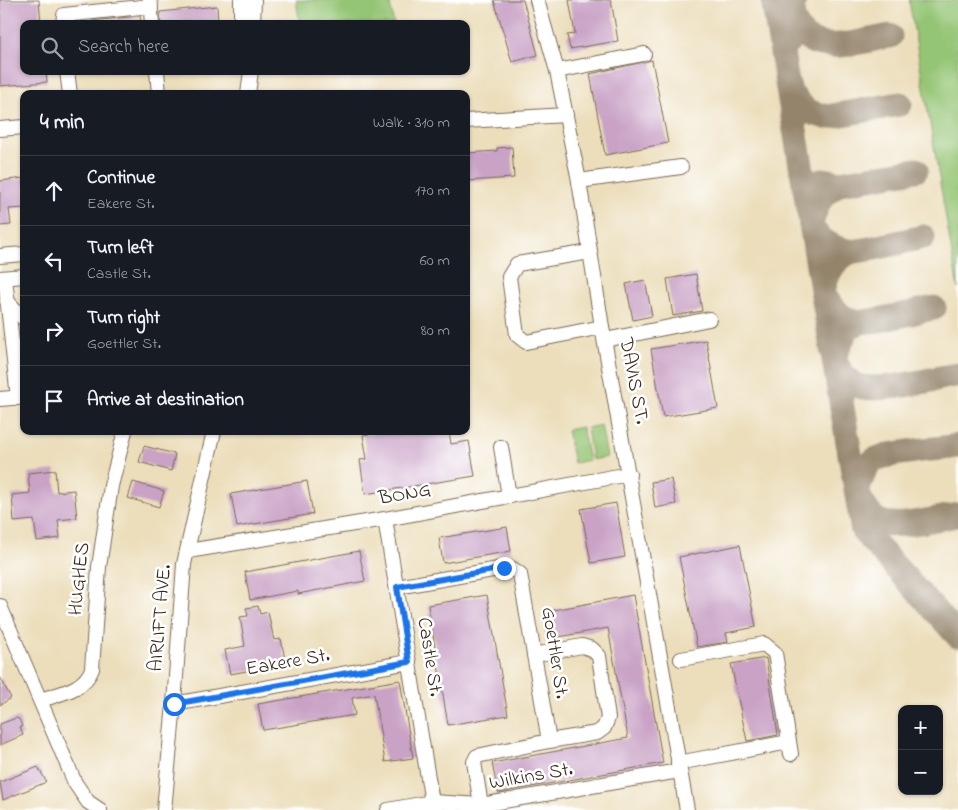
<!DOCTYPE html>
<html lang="en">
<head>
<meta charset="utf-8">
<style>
	body { margin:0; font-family:"Indie Flower",sans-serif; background:#242831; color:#f1f3f6 }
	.controls { position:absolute; right:15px; bottom:15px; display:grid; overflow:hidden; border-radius:10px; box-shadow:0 1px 4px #0004 }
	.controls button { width:45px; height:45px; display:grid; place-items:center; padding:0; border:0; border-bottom:1px solid #363941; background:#171b24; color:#f1f3f6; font:25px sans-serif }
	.stop { position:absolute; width:15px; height:15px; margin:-11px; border:4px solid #1a73e8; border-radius:50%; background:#fff }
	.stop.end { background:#1a73e8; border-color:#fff; box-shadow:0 1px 5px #0008 }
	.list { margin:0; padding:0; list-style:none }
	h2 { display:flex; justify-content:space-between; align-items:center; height:65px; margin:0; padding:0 20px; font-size:21px }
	h2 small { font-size:16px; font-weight:400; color:#9ea1a6 }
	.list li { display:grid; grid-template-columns:32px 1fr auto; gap:15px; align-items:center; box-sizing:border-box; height:70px; padding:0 20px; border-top:1px solid #363941 }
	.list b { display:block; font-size:19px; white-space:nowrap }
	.list p { margin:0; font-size:16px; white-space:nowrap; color:#9ea1a6 }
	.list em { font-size:16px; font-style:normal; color:#9ea1a6 }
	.icon { flex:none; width:28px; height:28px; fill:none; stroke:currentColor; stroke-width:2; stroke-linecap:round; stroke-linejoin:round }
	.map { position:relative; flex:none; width:958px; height:810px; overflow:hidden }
	.search { position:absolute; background:#171b24; box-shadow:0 1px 4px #0004; left:20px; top:20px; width:450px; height:55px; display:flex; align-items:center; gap:12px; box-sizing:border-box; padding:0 18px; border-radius:10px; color:#9ea1a6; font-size:19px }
	.panel { position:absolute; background:#171b24; box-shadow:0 1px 4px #0004; left:20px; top:90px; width:450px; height:345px; border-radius:10px }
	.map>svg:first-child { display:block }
	.green { fill:#94c575; stroke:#68784a }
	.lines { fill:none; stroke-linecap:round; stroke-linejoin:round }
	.taxiway { stroke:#94846c; stroke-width:25 }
	.building { fill:#c9a2c6 }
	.minor-casing { stroke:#796955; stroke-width:16 }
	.minor { stroke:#fff; stroke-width:14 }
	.route { stroke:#1a73e8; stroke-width:6 }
	.labels { text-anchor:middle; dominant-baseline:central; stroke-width:5; stroke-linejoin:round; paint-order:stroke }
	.street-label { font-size:20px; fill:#3b2a1e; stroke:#fff }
</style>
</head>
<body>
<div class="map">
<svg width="958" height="810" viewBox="0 0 958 810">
	<rect width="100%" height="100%" fill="#fff"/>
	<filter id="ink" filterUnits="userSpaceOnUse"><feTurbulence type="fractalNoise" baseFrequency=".02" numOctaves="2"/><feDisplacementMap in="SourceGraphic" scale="10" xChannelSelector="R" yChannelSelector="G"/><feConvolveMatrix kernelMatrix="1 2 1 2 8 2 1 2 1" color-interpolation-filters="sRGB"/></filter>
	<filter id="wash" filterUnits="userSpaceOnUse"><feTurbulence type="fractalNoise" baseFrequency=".0096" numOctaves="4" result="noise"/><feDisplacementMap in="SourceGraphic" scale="20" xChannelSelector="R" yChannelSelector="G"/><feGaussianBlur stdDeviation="1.12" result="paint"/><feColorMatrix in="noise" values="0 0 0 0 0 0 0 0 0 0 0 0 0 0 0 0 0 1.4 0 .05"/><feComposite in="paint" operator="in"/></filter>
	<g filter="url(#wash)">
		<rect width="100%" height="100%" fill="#ecdebb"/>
		<g class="green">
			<path d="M 296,0 L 389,0 L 394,24 L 300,24 Z"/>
			<path d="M 909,0 L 958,0 L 958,289 Z"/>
			<path d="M 601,425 L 607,457 L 592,460 L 587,428 Z"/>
			<path d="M 582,427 L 589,460 L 574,463 L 567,430 Z"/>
		</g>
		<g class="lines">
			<g class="taxiway">
				<path d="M 773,0 L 863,531 L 958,636"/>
				<path d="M 792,13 C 802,62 855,42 890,36"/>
				<path d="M 789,42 L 794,0"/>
				<path d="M 789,87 L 789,92 L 807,111 L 826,117 L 900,104"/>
				<path d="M 823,180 L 840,183 L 916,170"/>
				<path d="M 840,183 C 821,195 816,203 811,225 C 816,239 835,249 849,251 C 860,253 908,240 923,237"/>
				<path d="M 850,252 C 833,261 826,274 823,293 C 829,303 835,312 846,319 C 861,328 915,311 934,308"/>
				<path d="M 861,322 L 848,327 L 834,357 C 837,368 846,382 858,386 C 881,393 931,379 956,375"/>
				<path d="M 857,492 C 860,482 864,468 873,461 C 884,452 941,449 958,446"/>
				<path d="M 859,496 C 864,507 870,518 881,522 C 899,529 938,518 958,515"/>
			</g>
		</g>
		<g id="blocks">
			<g class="building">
				<path d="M 0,0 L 39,0 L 41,24 L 24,24 L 24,71 L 46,71 L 47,82 L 0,86 Z"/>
				<path d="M 494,0 L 523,0 L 538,55 L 512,62 Z"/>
				<path d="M 569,0 L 611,0 L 618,41 L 570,49 L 567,35 L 575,34 Z"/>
				<path d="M 217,6 L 218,24 L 161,24 L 160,12 Z"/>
				<path d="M 140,16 L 141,24 L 92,24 L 92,21 Z"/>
				<path d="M 652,60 L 668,143 L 605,155 L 590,74 Z"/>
				<path d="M 512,147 L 514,178 L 466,181 L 466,153 L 497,151 L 497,148 Z"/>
				<path d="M 24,178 L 24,208 L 9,209 L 11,225 L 0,226 L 0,181 Z"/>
				<path d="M 696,274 L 702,311 L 673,316 L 667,279 Z"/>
				<path d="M 645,280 L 652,316 L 633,320 L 626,284 Z"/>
				<path d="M 706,340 L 718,408 L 663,417 L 651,349 Z"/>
				<path d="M 385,431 L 449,431 L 451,444 L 469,441 L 475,476 L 365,494 L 360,460 L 367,459 L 363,435 Z"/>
				<path d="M 144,446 L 175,454 L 171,471 L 139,462 Z"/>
				<path d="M 55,470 L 57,492 L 74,490 L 77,518 L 58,520 L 60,538 L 37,541 L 34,520 L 14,522 L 12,495 L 30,493 L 28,473 Z"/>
				<path d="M 671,479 L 676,504 L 655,508 L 651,482 Z"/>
				<path d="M 307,481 L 313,514 L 237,527 L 231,494 Z"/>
				<path d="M 133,482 L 164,491 L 159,507 L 128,498 Z"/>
				<path d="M 616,503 L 625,557 L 591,563 L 581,509 Z"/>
				<path d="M 507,527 L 511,551 L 443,563 L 439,538 Z"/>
				<path d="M 740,545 L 756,627 L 726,633 L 728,642 L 697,647 L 679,557 Z"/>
				<path d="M 359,551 L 365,581 L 298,594 L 298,591 L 250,600 L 245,572 Z"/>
				<path d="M 487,595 L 508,715 L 448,725 L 428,605 Z"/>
				<path d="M 633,595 L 663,763 L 498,793 L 492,763 L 628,738 L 608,628 L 548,639 L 543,612 Z"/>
				<path d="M 258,606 L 260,614 L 268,612 L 274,640 L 281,639 L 286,664 L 230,674 L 225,650 L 245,646 L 240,617 L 248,616 L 246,608 Z"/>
				<path d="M 766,658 L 778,735 L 747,741 L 731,664 Z"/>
				<path d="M 0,677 L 11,698 L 0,705 Z"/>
				<path d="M 400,680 L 413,758 L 385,762 L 374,694 L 352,698 L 355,715 L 263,730 L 258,704 Z"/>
				<path d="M 16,718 L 19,719 L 22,726 L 20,727 L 23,735 L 0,745 L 0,724 Z"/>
				<path d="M 38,767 L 46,781 L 44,783 L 3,800 L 0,782 Z"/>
			</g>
		</g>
	</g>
	<g filter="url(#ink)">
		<use href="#blocks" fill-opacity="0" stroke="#796955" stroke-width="1"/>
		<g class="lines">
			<defs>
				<g id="minor">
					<path d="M 150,0 L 152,24"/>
					<path d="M 537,0 L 557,71 L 579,181 L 602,327 L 687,810"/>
					<path d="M 63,24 L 64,15 L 151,6"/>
					<path d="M 241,24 L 241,0"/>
					<path d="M 253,24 L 254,0"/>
					<path d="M 67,71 L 70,94"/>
					<path d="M 157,71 L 159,94"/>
					<path d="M 557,71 L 644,54"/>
					<path d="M 248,94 L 251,71"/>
					<path d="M 466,121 L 566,115"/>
					<path d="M 0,129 L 24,127"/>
					<path d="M 579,181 L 681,167"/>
					<path d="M 590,252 L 517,264 L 509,277 L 517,335 L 526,342 L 602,327"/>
					<path d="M 0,256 L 24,254"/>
					<path d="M 0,278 L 24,276"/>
					<path d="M 5,278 L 18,398"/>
					<path d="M 7,301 L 24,319"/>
					<path d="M 605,340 L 709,319"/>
					<path d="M 0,399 L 24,397"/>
					<path d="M 501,447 L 509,496"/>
					<path d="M 385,519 L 432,802"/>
					<path d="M 188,551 L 385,519 L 629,474"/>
					<path d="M 397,587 L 504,568 L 513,569 L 520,574 L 549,741 L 477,756 L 474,762 L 481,805"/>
					<path d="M 0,606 L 75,783 L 88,802 L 100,810"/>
					<path d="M 534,655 L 582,646 L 592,649 L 599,656 L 608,718 L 604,728 L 597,733 L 549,741"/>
					<path d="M 681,659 L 764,644 L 775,653 L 791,754"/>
					<path d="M 41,700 C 61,693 84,690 92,669 L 99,567 L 111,486 L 125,431"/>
					<path d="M 174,704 L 409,662"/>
					<path d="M 678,763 L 789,742"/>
					<path d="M 164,810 L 174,704 L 184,564 L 214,431"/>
					<path d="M 388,810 L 432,802 L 481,805 L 679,771"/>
				</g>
			</defs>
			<use href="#minor" class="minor-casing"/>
			<use href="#minor" class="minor"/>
		</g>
	</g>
	<g class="lines" filter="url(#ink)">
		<path class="route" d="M 174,704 L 409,662 L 397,587 L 504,568"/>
	</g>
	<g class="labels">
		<g class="street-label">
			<text transform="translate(633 381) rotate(79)">DAVIS ST.</text>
			<text transform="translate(405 495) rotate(-10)">BONG</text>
			<text transform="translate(80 579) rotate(-84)">HUGHES</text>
			<text transform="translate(161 618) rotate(-85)">AIRLIFT AVE.</text>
			<text transform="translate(554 653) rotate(81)">Goettler St.</text>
			<text transform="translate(429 657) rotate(81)">Castle St.</text>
			<text transform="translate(288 663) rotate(-10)">Eakere St.</text>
			<text transform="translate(531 777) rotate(-10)">Wilkins St.</text>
		</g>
	</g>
</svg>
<div class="controls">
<button>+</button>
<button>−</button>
</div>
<div class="stop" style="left:174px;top:704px"></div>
<div class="stop end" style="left:504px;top:568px"></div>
<div class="search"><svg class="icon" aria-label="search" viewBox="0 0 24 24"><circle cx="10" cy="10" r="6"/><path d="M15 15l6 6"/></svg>Search here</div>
<section class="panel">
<h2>4 min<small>Walk · 310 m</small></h2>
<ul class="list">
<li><svg class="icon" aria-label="ahead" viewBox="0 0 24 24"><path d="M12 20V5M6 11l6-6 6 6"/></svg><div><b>Continue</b><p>Eakere St.</p></div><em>170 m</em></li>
<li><svg class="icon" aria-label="left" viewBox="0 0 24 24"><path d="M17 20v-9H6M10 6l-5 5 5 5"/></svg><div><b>Turn left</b><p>Castle St.</p></div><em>60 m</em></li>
<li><svg class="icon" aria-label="right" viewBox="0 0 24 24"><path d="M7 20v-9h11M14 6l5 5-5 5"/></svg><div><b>Turn right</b><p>Goettler St.</p></div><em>80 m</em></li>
<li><svg class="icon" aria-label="arrive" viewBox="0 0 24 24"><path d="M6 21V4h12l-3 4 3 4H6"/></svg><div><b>Arrive at destination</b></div></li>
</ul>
</section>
</div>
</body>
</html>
